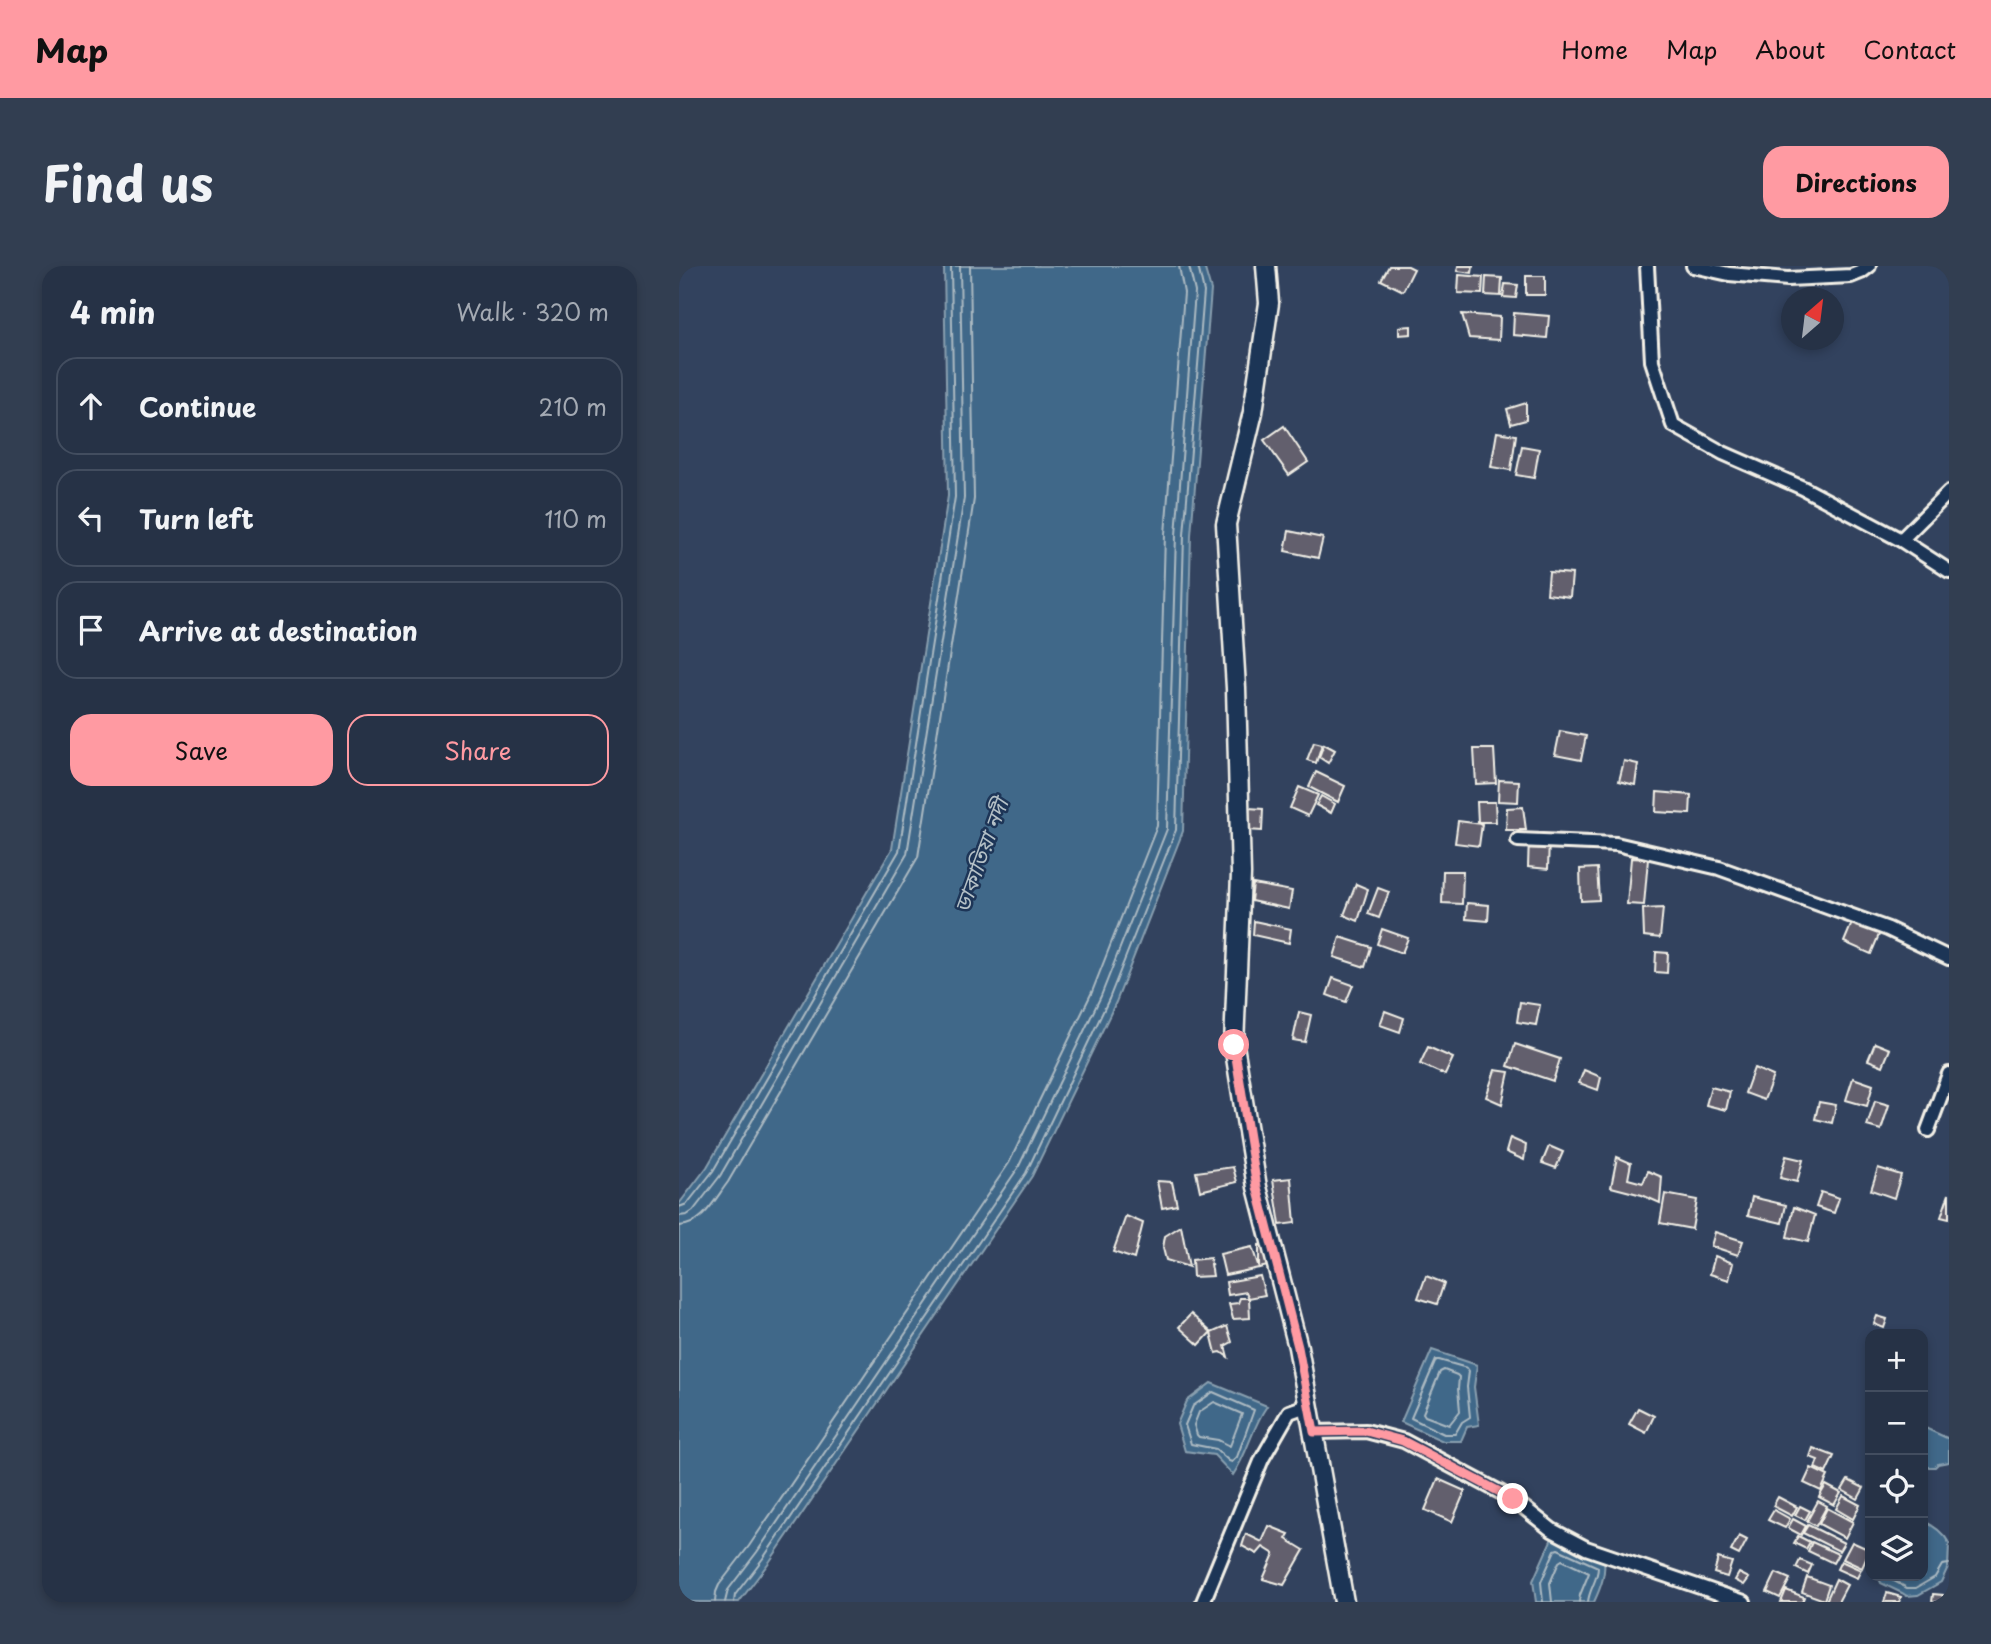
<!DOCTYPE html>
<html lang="en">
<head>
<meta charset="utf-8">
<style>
	body { margin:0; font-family:"Playpen Sans","Noto Sans Bengali",sans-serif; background:#323e51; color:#f1f3f6 }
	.controls { position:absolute; right:21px; bottom:21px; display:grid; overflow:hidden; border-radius:14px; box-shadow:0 4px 10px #0003 }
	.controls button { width:63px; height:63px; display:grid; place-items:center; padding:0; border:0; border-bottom:2px solid #424d5f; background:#263246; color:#f1f3f6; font:35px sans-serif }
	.compass { position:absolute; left:1102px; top:21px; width:63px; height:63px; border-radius:50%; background:#263246; box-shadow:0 4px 10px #0003; rotate:28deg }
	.stop { position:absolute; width:21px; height:21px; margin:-16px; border:5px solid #ff9aa2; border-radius:50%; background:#fff }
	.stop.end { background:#ff9aa2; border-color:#fff; box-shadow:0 2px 7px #0008 }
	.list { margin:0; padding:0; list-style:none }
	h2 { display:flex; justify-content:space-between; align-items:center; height:91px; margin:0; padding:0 28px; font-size:30px }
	h2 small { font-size:23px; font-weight:400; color:#a4aab3 }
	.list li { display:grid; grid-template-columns:46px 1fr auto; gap:21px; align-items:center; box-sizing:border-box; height:98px; margin:0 14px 14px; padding:0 14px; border:2px solid #424d5f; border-radius:21px }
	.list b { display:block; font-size:26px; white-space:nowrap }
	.list em { font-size:23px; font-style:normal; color:#a4aab3 }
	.actions { display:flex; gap:14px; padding:21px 28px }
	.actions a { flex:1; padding:16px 0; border:2px solid #ff9aa2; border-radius:21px; text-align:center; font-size:24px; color:#ff9aa2 }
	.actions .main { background:#ff9aa2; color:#111 }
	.icon { flex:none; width:38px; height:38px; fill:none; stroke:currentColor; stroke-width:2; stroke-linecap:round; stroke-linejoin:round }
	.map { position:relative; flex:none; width:1270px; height:1336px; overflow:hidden; border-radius:21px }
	header { display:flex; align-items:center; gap:42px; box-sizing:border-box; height:98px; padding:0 35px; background:#ff9aa2; color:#111 }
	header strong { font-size:33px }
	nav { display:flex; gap:38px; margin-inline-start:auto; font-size:24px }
	.intro { display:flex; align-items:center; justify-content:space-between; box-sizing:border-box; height:168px; padding:0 42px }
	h1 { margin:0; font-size:49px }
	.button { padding:18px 32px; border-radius:21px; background:#ff9aa2; color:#111; font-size:24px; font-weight:700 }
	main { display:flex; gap:42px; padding:0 42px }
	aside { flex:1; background:#263246; border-radius:21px; box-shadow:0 4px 10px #0003 }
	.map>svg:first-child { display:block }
	.water { fill:#416889; stroke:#899faf; stroke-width:2 }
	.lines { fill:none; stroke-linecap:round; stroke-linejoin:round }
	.shore { stroke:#acbac2; stroke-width:2 }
	.building { fill:#625f6d; stroke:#f4f1e8; stroke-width:2 }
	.street-casing { stroke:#f4f1e8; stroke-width:18 }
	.secondary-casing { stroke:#f4f1e8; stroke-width:23 }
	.street { stroke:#1d3557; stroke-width:12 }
	.secondary { stroke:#1d3557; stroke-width:18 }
	.route { stroke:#ff9aa2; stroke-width:9 }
	.labels { text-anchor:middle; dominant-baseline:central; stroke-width:5; stroke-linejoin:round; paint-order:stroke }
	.water-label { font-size:21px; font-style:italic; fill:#b5c1c7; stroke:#1d3557 }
</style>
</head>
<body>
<header>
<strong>Map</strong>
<nav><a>Home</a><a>Map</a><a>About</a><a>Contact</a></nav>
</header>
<div class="intro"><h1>Find us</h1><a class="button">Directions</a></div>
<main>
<aside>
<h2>4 min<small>Walk · 320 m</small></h2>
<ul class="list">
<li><svg class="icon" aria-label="ahead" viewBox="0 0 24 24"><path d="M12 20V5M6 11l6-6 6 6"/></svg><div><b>Continue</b></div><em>210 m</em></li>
<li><svg class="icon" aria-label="left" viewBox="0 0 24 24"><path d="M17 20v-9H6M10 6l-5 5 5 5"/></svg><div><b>Turn left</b></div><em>110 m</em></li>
<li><svg class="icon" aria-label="arrive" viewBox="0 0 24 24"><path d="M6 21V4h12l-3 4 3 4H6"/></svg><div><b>Arrive at destination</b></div></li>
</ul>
<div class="actions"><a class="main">Save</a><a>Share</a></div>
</aside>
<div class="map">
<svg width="1270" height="1336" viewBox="0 0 1270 1336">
	<rect width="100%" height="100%" fill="#32425e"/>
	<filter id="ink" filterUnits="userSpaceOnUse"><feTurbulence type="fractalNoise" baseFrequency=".0143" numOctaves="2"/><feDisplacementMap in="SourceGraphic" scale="14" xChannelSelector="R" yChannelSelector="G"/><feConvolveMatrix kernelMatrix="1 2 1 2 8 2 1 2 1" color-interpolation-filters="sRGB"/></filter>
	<g filter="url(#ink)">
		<g class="water">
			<path d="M 265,0 L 525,0 L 532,24 L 512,269 L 504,565 L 437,736 L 353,910 L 91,1295 L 60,1336 L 0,1336 L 0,938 L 28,901 L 213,583 L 269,230 Z"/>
			<path d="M 753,1084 L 798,1099 L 795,1121 L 800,1159 L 788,1161 L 782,1175 L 764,1175 L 722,1156 Z"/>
			<path d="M 532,1117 L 588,1140 C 573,1161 569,1187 554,1209 L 535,1189 L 506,1185 L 498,1158 L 508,1135 Z"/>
			<path d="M 1244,1161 L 1270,1173 L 1270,1196 L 1259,1198 L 1256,1201 L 1244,1201 Z"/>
			<path d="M 1244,1255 C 1256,1260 1264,1266 1270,1277 L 1269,1301 L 1262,1316 L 1239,1329 L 1228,1330 L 1223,1327 L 1202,1317 L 1199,1310 L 1244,1310 Z"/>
			<path d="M 873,1272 L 918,1293 L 925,1288 C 927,1307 923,1319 915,1336 L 857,1336 L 854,1315 Z"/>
		</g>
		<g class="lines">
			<g class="shore">
				<path d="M 0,941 L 8,938 L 34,905 L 220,585 L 276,231 L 272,0"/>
				<path d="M 0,950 L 8,949 L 14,945 L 41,910 L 228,588 L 285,232 L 281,0"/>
				<path d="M 0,960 C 24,959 36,933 49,916 L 239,591 L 295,233 L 291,0"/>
				<path d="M 757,1094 L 760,1094 L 788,1102 L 790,1105 L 788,1121 L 791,1151 L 783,1156 L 776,1168 L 765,1168 L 732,1152 Z"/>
				<path d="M 765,1104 L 778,1109 L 780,1111 L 779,1123 L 781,1145 L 770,1159 L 746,1150 L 744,1147 L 761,1106 Z"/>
				<path d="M 534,1126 L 575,1144 L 558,1191 L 553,1196 L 550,1195 L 537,1183 L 512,1178 L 506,1159 L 514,1140 Z"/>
				<path d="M 535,1136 L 563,1148 L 551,1180 L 539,1174 L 520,1171 L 518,1169 L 515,1159 L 520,1146 Z"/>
				<path d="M 1206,1310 L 1228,1322 L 1237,1322 L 1256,1311 L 1263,1299 L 1270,1298"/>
				<path d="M 36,1336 L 37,1326 L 40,1319 L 70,1280 L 330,897 L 413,726 L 478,560 L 486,268 L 505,27 L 500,0"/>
				<path d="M 46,1336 L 49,1324 L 78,1286 L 339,902 L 422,730 L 488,563 L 497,269 L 516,26 L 510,0"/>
				<path d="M 55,1336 L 56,1329 L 85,1291 L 347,907 L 430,733 L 497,564 L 505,269 L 525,26 L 519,0"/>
				<path d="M 864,1336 L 862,1316 L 876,1284 L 879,1283 L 919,1301 C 919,1314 910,1323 909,1336"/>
				<path d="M 873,1336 L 871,1317 L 880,1296 L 883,1294 L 910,1307 L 901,1329 L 900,1336"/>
			</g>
		</g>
		<g class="building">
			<path d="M 710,0 L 729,0 L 735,3 L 724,25 L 702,14 Z"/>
			<path d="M 779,0 L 794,0 L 793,7 L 778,5 Z"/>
			<path d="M 780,9 L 804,11 L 803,28 L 779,27 Z"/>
			<rect x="847" y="10" width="19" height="19"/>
			<path d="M 807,11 L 823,12 L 822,30 L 806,29 Z"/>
			<path d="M 826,18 L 839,19 L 837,32 L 824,31 Z"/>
			<path d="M 835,47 L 870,50 L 868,72 L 834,69 Z"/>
			<path d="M 783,48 L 821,51 L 820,74 L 790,72 Z"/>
			<path d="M 732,60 L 732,68 L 720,69 L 720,61 Z"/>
			<path d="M 847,137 L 847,154 L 832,158 L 828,143 Z"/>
			<path d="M 605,160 L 629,196 L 610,209 L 585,174 Z"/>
			<path d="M 818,166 L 837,169 L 832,204 L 812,201 Z"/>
			<path d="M 843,180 L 860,183 L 855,212 L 837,209 Z"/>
			<path d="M 610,265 L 644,272 L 639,292 L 606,285 Z"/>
			<path d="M 870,306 L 893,308 L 891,331 L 868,328 Z"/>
			<path d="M 881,465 L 907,470 L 902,494 L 876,489 Z"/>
			<path d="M 635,476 L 643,478 L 637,497 L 628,494 Z"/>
			<path d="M 645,478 L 656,484 L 649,497 L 640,491 Z"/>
			<path d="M 795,483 L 815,483 L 817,517 L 797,518 Z"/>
			<path d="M 945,495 L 959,498 L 956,519 L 940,515 Z"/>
			<path d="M 637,506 L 666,520 L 659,536 L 630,521 Z"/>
			<path d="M 820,514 L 840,515 L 839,536 L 819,535 Z"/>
			<path d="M 620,521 L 639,529 L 629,550 L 611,542 Z"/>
			<path d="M 978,526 L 1012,529 L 1011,548 L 977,546 Z"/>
			<path d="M 642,530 L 656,538 L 652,547 L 637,539 Z"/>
			<path d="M 798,536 L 816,536 L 817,556 L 799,556 Z"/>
			<path d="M 844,541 L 847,564 L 827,564 L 828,542 Z"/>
			<path d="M 569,542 L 584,543 L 583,565 L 568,564 Z"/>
			<path d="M 779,555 L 803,558 L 800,580 L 776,577 Z"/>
			<path d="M 850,571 L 870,574 L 869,603 L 849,601 Z"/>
			<path d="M 952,592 L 969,593 L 965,639 L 948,638 Z"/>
			<path d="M 918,602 L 920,634 L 902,635 L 901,603 Z"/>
			<path d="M 764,605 L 784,605 L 783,638 L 763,637 Z"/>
			<path d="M 574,618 L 613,625 L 610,643 L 572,635 Z"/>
			<path d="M 677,618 L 689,623 L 679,655 L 665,649 Z"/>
			<path d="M 699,622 L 710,626 L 700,652 L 689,648 Z"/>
			<path d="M 788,637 L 810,639 L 809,655 L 787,653 Z"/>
			<path d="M 984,642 L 981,672 L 965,670 L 964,643 Z"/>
			<path d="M 1175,652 L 1202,664 L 1192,688 L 1165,676 Z"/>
			<path d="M 575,655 L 612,663 L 610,677 L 574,669 Z"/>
			<path d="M 703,663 L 729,672 L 723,687 L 698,678 Z"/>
			<path d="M 661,671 L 692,681 L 686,701 L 655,691 Z"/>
			<path d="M 977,686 L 989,687 L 988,707 L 976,706 Z"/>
			<path d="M 654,712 L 674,719 L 667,736 L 648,729 Z"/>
			<path d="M 841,736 L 861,739 L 857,759 L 838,756 Z"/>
			<path d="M 706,745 L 725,752 L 721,766 L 701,759 Z"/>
			<path d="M 620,746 L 632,749 L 626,776 L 614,774 Z"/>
			<path d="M 1196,777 L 1211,783 L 1204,800 L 1189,794 Z"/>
			<path d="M 836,778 L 881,793 L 874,815 L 829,800 Z"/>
			<path d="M 749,781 L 774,792 L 766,809 L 741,798 Z"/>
			<path d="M 1075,802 L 1094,810 L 1085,834 L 1066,827 Z"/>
			<path d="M 816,804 L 830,806 L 823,838 L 807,831 Z"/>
			<path d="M 905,804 L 922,811 L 919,824 L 900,817 Z"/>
			<path d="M 1174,812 L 1194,819 L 1188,840 L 1167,834 Z"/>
			<path d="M 1032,821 L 1051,826 L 1047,844 L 1027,839 Z"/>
			<path d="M 1196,835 L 1210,839 L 1202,864 L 1188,860 Z"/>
			<path d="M 1140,836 L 1157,839 L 1153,857 L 1136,853 Z"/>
			<path d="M 831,872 L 847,879 L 845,894 L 827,886 Z"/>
			<path d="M 870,880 L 884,886 L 877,902 L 863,897 Z"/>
			<path d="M 1107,890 L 1124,894 L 1118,916 L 1101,912 Z"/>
			<path d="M 938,891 L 952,897 L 949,913 L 964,917 L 969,905 L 983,911 L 981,937 L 963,929 L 932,921 Z"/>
			<path d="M 554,901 L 558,916 L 521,925 L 517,906 Z"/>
			<path d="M 1199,902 L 1222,909 L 1215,932 L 1192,924 Z"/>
			<path d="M 612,912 L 616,957 L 601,959 L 594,914 Z"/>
			<path d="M 478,915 L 493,916 L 498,939 L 483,942 Z"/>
			<path d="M 1142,926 L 1160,932 L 1155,947 L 1137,941 Z"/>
			<path d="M 986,928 L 1018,934 L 1013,963 L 981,957 Z"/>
			<path d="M 1270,928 L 1270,953 L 1262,951 Z"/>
			<path d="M 1073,931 L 1107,939 L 1103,957 L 1069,949 Z"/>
			<path d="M 1115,941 L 1136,949 L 1129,976 L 1108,971 Z"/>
			<path d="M 447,950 L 464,957 L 455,993 L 434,986 Z"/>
			<path d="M 502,960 L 510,1001 L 487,994 L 484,982 L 486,970 Z"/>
			<path d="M 1036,966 L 1064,975 L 1059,989 L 1032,980 Z"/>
			<path d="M 593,978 L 593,999 L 580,1002 L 580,979 Z"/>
			<path d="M 573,981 L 580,1002 L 546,1009 L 541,988 Z"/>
			<path d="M 1036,990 L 1054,997 L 1050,1014 L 1031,1008 Z"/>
			<path d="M 531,992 L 534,1010 L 514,1011 L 513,994 Z"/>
			<path d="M 581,1010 L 586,1029 L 570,1032 L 567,1026 L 549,1029 L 547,1016 Z"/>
			<path d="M 747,1010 L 765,1017 L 758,1038 L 739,1032 Z"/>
			<path d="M 561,1032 L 570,1032 L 571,1052 L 554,1053 L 550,1038 L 559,1037 Z"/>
			<path d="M 512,1048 L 532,1066 L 520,1079 L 500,1061 Z"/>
			<path d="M 1198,1050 L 1208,1053 L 1205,1062 L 1195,1058 Z"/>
			<path d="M 548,1060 L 553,1076 L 546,1080 L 549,1091 L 542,1086 L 537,1087 L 532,1067 Z"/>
			<path d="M 959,1142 L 975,1150 L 967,1167 L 950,1158 Z"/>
			<path d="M 1134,1182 L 1155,1190 L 1147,1207 L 1136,1202 L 1139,1194 L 1131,1191 Z"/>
			<path d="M 1132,1202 L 1149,1210 L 1142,1225 L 1125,1217 Z"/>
			<path d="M 759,1213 L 786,1225 L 773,1256 L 746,1244 Z"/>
			<path d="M 1169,1214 L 1185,1222 L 1179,1233 L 1163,1224 Z"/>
			<path d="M 1147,1219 L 1162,1227 L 1155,1239 L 1140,1231 Z"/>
			<path d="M 1164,1230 L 1181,1239 L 1174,1253 L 1157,1243 Z"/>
			<path d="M 1099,1231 L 1118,1241 L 1113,1250 L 1094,1240 Z"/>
			<path d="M 1139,1235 L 1148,1240 L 1137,1260 L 1128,1255 Z"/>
			<path d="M 1121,1240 L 1131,1245 L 1126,1254 L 1116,1249 Z"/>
			<path d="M 1148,1242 L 1174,1256 L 1166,1272 L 1140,1258 Z"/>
			<path d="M 1095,1244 L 1111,1253 L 1106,1262 L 1089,1254 Z"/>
			<path d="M 1114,1253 L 1127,1260 L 1122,1269 L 1109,1262 Z"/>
			<path d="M 1129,1259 L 1165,1277 L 1160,1285 L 1124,1267 Z"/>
			<path d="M 590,1260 L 610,1268 L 607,1273 L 625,1284 L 605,1319 L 584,1313 L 595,1288 L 584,1281 L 578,1288 L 563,1280 L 567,1268 L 583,1276 Z"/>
			<path d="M 1060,1270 L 1068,1274 L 1060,1289 L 1052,1285 Z"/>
			<path d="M 1119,1270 L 1131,1276 L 1127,1283 L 1115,1277 Z"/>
			<path d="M 1133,1276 L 1159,1288 L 1154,1297 L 1129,1285 Z"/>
			<path d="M 1173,1276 L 1191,1284 L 1183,1302 L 1164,1293 Z"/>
			<path d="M 1039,1292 L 1053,1296 L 1048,1311 L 1035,1307 Z"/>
			<path d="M 1121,1294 L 1133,1299 L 1129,1308 L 1117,1302 Z"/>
			<path d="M 1162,1295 L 1182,1304 L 1178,1312 L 1158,1303 Z"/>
			<path d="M 1060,1307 L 1070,1312 L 1065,1319 L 1056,1314 Z"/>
			<path d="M 1097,1307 L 1111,1313 L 1101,1332 L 1088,1326 Z"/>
			<path d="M 1128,1311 L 1150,1319 L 1145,1334 L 1123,1326 Z"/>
			<path d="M 1157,1313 L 1168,1319 L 1159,1336 L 1149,1336 L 1147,1335 Z"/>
			<path d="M 1107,1324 L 1125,1331 L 1123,1336 L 1102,1336 Z"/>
			<path d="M 1208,1327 L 1222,1331 L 1220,1336 L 1205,1336 Z"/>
			<path d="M 1254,1328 L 1264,1329 L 1263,1336 L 1253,1336 Z"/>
		</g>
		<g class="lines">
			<defs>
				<g id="street">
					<path d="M 968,0 L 973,95 L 994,159 L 1044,187 L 1124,222 L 1222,274 L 1270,305"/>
					<path d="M 1014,0 L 1050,8 L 1109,13 L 1172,10 L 1182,6 L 1190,0"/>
					<path d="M 1222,274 L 1270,226"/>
					<path d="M 839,574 L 937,578 L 1040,602 L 1209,663 L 1270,692"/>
					<path d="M 1249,864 L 1270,808"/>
					<path d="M 635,1166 L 687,1165 L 725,1175 L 834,1233 L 873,1264 L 907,1282 L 1065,1336"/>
					<path d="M 524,1336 L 583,1193 L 610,1146 L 630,1139"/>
				</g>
				<path id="secondary" d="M 587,0 L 590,37 L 574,146 L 547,258 L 557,422 L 562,608 L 555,779 L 578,921 L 619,1081 L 665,1336"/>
			</defs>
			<use href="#street" class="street-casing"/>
			<use href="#secondary" class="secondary-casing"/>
			<use href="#street" class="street"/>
			<use href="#secondary" class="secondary"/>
		</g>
	</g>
	<g class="lines" filter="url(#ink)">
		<path class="route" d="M 555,779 L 578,921 L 619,1081 L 635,1166 L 687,1165 L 724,1175 L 834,1233"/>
	</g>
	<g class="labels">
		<g class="water-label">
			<text transform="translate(301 589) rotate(-70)">ডাকাতিয়া নদী</text>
		</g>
	</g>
</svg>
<div class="controls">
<button>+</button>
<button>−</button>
<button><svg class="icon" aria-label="locate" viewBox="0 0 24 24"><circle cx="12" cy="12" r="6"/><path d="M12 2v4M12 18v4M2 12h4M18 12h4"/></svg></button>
<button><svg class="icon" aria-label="layers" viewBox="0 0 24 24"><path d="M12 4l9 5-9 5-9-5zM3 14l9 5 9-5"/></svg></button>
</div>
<svg class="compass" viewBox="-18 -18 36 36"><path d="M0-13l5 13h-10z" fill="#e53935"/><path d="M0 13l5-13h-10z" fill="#a4aab3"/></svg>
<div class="stop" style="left:555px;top:779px"></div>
<div class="stop end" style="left:834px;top:1233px"></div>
</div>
</main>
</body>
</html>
